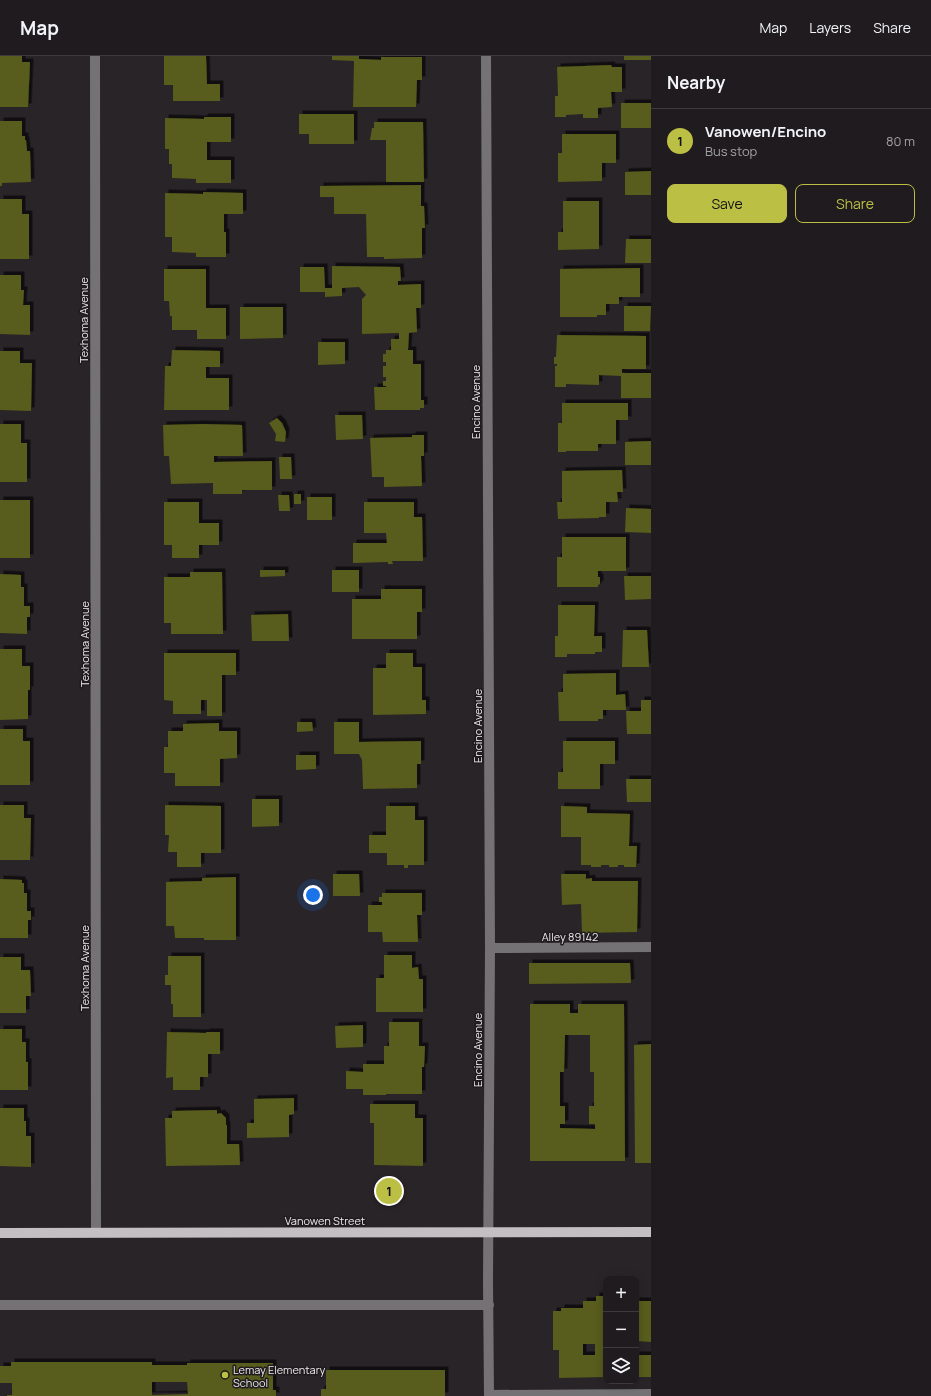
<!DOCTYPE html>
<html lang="en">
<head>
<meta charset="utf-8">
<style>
	body { margin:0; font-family:Manrope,sans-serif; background:#2c282b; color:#f1f3f6 }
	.controls { position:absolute; right:12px; bottom:12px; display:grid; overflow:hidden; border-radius:8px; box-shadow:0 2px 10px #0003 }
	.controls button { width:36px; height:36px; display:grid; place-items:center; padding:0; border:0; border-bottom:1px solid #3c393c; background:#1f1b1e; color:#f1f3f6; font:20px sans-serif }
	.you { position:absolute; left:313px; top:839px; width:14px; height:14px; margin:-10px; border:3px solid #fff; border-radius:50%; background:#1a73e8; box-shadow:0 0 0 6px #1a73e833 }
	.badge { display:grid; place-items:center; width:26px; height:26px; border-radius:50%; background:#bbc045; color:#111; font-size:13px; font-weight:700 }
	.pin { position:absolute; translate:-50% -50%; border:2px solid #fff; box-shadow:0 1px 4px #0006 }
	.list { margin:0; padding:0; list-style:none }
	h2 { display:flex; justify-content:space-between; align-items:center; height:52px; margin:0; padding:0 16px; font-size:17px }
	h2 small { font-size:13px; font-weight:400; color:#a1a1a4 }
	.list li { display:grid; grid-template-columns:26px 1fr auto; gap:12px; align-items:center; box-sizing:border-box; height:64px; padding:0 16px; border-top:1px solid #3c393c }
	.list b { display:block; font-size:15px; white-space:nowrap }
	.list p { margin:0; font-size:13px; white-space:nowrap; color:#a1a1a4 }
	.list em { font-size:13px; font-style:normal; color:#a1a1a4 }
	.actions { display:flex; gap:8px; padding:12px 16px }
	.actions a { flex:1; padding:9px 0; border:1px solid #bbc045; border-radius:8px; text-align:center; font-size:14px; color:#bbc045 }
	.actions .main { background:#bbc045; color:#111 }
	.icon { flex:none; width:22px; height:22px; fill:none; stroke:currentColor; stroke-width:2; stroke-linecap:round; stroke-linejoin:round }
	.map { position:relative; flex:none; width:651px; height:1340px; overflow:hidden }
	header { display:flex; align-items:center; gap:24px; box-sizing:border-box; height:56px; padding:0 20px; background:#1f1b1e; border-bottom:1px solid #3c393c }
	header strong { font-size:19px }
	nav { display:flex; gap:22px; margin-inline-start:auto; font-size:14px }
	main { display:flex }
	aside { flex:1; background:#1f1b1e }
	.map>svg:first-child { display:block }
	.building { fill:#585b1b; fill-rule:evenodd; filter:url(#shadow) }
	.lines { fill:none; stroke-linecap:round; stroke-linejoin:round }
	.minor { stroke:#747274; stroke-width:10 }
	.major { stroke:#c4bfc3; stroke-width:10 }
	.poi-dot { fill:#bbc045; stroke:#1f1b1e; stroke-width:1.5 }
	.labels { text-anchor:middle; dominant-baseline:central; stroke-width:3; stroke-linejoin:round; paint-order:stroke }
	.street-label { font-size:11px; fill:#ece9eb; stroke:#1f1b1e }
	.poi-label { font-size:11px; fill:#ece9eb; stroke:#1f1b1e; text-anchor:start }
</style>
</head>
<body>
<header>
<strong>Map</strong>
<nav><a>Map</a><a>Layers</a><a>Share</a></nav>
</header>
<main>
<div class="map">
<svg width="651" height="1340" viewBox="0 0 651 1340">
	<defs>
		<filter id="shadow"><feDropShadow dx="3.5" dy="-3.5" stdDeviation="0" flood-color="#0009"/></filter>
	</defs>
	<rect width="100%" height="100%" fill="#292428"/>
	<g class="building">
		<path d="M 0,0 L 22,0 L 22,6 L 30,6 L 28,51 L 0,51 Z"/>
		<path d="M 164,0 L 206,0 L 207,28 L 220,28 L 220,45 L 173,45 L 173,29 L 164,29 Z"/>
		<path d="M 332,0 L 359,0 L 359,3 L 381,4 L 381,1 L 422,1 L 422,24 L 417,24 L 416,51 L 353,51 L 354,5 L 332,4 Z"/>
		<rect x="624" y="0" width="27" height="4"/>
		<path d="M 611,9 L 612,11 L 622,11 L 622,36 L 611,36 L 612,51 L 598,52 L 598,62 L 583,62 L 583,58 L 566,59 L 566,61 L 555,61 L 555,40 L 558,40 L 557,11 Z"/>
		<rect x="621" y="47" width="30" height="25"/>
		<path d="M 299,58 L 354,58 L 354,88 L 309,88 L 309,78 L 299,78 Z"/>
		<path d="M 204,61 L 231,61 L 231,86 L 207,86 L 207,104 L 231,104 L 231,127 L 196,127 L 196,123 L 172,122 L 172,108 L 169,108 L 169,93 L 165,93 L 165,62 L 204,63 Z"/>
		<path d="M 0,65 L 22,65 L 22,80 L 25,80 L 25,84 L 26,84 L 27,95 L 30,95 L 31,126 L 2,127 L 2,130 L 0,130 Z"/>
		<path d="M 374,66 L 423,66 L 424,126 L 386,126 L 386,84 L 370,84 L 372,72 L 374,72 Z"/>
		<path d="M 562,78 L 616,78 L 616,107 L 602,107 L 602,125 L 558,126 L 558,97 L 562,97 Z"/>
		<path d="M 651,115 L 651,139 L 625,139 L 625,116 Z"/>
		<path d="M 421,129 L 421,150 L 424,150 L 425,172 L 422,172 L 422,202 L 384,203 L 384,201 L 367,201 L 366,158 L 334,158 L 334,141 L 320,141 L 320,130 Z"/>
		<path d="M 203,136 L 243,137 L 243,158 L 224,158 L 224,176 L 226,176 L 226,201 L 196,201 L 196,197 L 172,196 L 172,181 L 165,181 L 165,137 L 203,138 Z"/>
		<path d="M 0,143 L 22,143 L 22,158 L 29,158 L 29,203 L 0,203 Z"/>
		<path d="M 563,145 L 599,145 L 599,193 L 558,194 L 558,176 L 563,176 Z"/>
		<path d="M 626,183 L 651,183 L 651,207 L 625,207 Z"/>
		<path d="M 332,210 L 400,211 L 401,225 L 398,225 L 398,229 L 421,228 L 421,252 L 416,252 L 417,276 L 409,277 L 408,294 L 413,294 L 413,308 L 421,308 L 421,344 L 424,344 L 424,352 L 420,352 L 420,354 L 375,354 L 374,331 L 386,331 L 386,330 L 383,330 L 383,325 L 386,325 L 386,321 L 383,321 L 383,310 L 386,310 L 386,306 L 383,306 L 383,298 L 386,298 L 386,294 L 391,294 L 391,283 L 399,283 L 399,277 L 362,278 L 362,243 L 366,239 L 359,231 L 342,232 L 342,240 L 325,241 L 325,236 L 300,236 L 300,211 L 324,211 L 325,232 L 332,232 Z"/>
		<path d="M 640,212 L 640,241 L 619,241 L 619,248 L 606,248 L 606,259 L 597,259 L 597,261 L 560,261 L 560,213 Z"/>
		<path d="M 164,213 L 206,213 L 206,252 L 226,252 L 226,283 L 197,283 L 197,274 L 172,274 L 172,260 L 170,260 L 169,245 L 164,245 Z"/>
		<path d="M 0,219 L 21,219 L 21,234 L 24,234 L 23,249 L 30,249 L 30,279 L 0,278 Z"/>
		<path d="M 624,250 L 651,250 L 650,275 L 624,275 Z"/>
		<path d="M 240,251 L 283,251 L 283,282 L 240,283 Z"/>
		<path d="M 557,279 L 646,280 L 646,313 L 622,313 L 622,317 L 651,317 L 651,342 L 621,342 L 621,320 L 599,319 L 599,329 L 566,328 L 566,331 L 555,331 L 555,310 L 557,310 L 557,308 L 554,308 L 554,301 L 556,301 Z"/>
		<path d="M 318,286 L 345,286 L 345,308 L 318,309 Z"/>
		<path d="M 172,294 L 220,295 L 220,311 L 206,311 L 206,322 L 229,322 L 229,354 L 164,354 L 165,310 L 171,310 Z"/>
		<path d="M 0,295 L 20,295 L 20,307 L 32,307 L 31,355 L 0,354 Z"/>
		<path d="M 562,347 L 628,347 L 628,364 L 616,364 L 616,388 L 598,388 L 598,395 L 566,395 L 566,396 L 558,396 L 558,367 L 562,367 Z"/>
		<path d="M 335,359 L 362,359 L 363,383 L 336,384 Z"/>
		<path d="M 277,362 L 282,367 L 286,376 L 285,386 L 275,385 L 276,378 L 269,367 Z"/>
		<path d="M 0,368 L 21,368 L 21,387 L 27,387 L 27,426 L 0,426 Z"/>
		<path d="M 203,368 L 242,369 L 243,400 L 214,400 L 214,406 L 272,405 L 272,434 L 242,434 L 242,438 L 213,438 L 213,427 L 171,428 L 169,400 L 164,400 L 163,369 Z"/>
		<path d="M 412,379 L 424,379 L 424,400 L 421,400 L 422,430 L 384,431 L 384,421 L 372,421 L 370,382 L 412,381 Z"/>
		<path d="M 651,385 L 651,409 L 625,409 L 625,386 Z"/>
		<path d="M 279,401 L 291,401 L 292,423 L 280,423 Z"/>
		<path d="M 622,414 L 623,436 L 617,436 L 618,446 L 606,446 L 606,461 L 599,461 L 599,462 L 558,463 L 557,446 L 562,446 L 562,415 Z"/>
		<rect x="294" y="438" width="7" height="10"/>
		<path d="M 278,439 L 289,439 L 290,455 L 279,455 Z"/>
		<rect x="307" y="441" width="25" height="23"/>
		<rect x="0" y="444" width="30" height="58"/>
		<path d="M 164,446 L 199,446 L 199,467 L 219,467 L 219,489 L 199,489 L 199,502 L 172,502 L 172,489 L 164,489 Z"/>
		<path d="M 364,446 L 414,446 L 414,461 L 422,461 L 423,505 L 392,505 L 393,508 L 388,508 L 388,506 L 353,507 L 353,487 L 387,487 L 386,477 L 364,477 Z"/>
		<path d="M 626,452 L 651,453 L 651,477 L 625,476 Z"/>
		<path d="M 562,481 L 626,481 L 626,515 L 598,515 L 598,521 L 600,521 L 600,528 L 598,529 L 598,531 L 557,531 L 557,501 L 562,501 Z"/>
		<path d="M 260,514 L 285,514 L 285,520 L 260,521 Z"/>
		<rect x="332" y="514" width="27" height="22"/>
		<path d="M 190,516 L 222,516 L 223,578 L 171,578 L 171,567 L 164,567 L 164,521 L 190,521 Z"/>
		<path d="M 0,518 L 21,519 L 21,531 L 24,531 L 24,550 L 30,550 L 30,561 L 27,561 L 27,578 L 0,577 Z"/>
		<path d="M 624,520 L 651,520 L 651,543 L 625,544 Z"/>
		<path d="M 381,533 L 422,533 L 422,556 L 417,556 L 417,583 L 352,583 L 352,543 L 381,543 Z"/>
		<path d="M 558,549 L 595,549 L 594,580 L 602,580 L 602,596 L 595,596 L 595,598 L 567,598 L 567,601 L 555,601 L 555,580 L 558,580 Z"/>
		<path d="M 288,558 L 289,585 L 252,585 L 251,559 Z"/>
		<path d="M 623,574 L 647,574 L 649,611 L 622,611 Z"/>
		<path d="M 0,593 L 22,593 L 22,610 L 30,610 L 30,634 L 28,634 L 28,663 L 0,664 Z"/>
		<path d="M 164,597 L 236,597 L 236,619 L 222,619 L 222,660 L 207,660 L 207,644 L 201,644 L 201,658 L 173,658 L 173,645 L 164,644 Z"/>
		<path d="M 386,597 L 413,597 L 413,611 L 422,611 L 422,644 L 426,644 L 426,658 L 373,659 L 373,612 L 386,612 Z"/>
		<path d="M 616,617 L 616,639 L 625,638 L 626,654 L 603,654 L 603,663 L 598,663 L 598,665 L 559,665 L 558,636 L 563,636 L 563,618 Z"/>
		<path d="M 641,644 L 651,644 L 651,678 L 627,678 L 626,655 L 641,655 Z"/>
		<path d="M 297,666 L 312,666 L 313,675 L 297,676 Z"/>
		<path d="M 334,666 L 359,666 L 359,686 L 421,685 L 421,708 L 417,708 L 417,732 L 363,733 L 362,704 L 359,698 L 334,698 Z"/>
		<path d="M 219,667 L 219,675 L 237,675 L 237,702 L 220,703 L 220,730 L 175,730 L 175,717 L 164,717 L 164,691 L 168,691 L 168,675 L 183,675 L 183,668 Z"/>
		<path d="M 0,673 L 23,673 L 23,685 L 30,685 L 30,729 L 0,729 Z"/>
		<path d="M 563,685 L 615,685 L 615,708 L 600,708 L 600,733 L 558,733 L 558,716 L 563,716 Z"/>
		<path d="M 296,699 L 316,699 L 316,713 L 296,714 Z"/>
		<path d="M 626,723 L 651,723 L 651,746 L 627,746 Z"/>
		<path d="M 252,743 L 279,743 L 279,770 L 252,771 Z"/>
		<path d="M 0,749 L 24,749 L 24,762 L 31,762 L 30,804 L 0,804 Z"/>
		<path d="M 165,749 L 221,750 L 221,797 L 201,797 L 201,811 L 177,811 L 177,796 L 168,796 L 169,779 L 165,779 Z"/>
		<path d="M 386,750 L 415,750 L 415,764 L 424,764 L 424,809 L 408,809 L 408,812 L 404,812 L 404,809 L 387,809 L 387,797 L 369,797 L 369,779 L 386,779 Z"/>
		<path d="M 561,750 L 587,751 L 587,757 L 630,758 L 629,790 L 637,790 L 636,811 L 624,811 L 624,809 L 618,809 L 618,811 L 609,811 L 609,809 L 601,809 L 601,811 L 591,811 L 591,809 L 581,809 L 581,781 L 561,781 Z"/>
		<path d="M 333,818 L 359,818 L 360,840 L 333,840 Z"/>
		<path d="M 561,818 L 586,818 L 586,823 L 592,822 L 592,825 L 638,825 L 637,876 L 582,877 L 581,848 L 562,849 Z"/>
		<path d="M 236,821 L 236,884 L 204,884 L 204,882 L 175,882 L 174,870 L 166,870 L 166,826 L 202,825 L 202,822 Z"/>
		<path d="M 0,823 L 22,824 L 22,827 L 24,827 L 24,837 L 27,837 L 27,855 L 31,855 L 31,864 L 28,864 L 28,882 L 0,882 Z"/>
		<path d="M 382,837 L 422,837 L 422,859 L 417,859 L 418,886 L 383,886 L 382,876 L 368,876 L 368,849 L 382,849 L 382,846 L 379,846 L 379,841 L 382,841 Z"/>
		<path d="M 384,899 L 412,899 L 412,912 L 418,911 L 419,923 L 423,923 L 423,956 L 376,956 L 376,922 L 384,922 Z"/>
		<path d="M 168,900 L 201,900 L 201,961 L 173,961 L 173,948 L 171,948 L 171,929 L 165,929 L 165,919 L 168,919 Z"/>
		<path d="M 0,901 L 21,901 L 21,914 L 30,914 L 31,940 L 26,940 L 26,957 L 0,957 Z"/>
		<path d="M 529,907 L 630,907 L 631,927 L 529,928 Z"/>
		<path d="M 530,948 L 570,948 L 570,957 L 578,957 L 578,948 L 624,948 L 625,1105 L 530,1105 ZM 565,979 L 590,979 L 590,1016 L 594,1016 L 594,1050 L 589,1050 L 589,1068 L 595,1068 L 595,1073 L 560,1072 L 560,1068 L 565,1068 L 565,1050 L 560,1050 L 560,1016 L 564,1016 Z"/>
		<path d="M 389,966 L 419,966 L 419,990 L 425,990 L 424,1011 L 422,1011 L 422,1038 L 386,1038 L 386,1039 L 363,1039 L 363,1033 L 346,1033 L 346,1015 L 363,1016 L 363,1008 L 384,1008 L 384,990 L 389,990 Z"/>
		<path d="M 363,969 L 363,991 L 336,992 L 335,970 Z"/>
		<path d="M 0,973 L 22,973 L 22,986 L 26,986 L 26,1006 L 28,1006 L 28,1034 L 0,1034 Z"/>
		<path d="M 167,976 L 206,977 L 206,976 L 220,976 L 220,998 L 208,998 L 208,1021 L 200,1021 L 200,1034 L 173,1034 L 173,1021 L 166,1022 Z"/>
		<path d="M 651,988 L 651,1107 L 635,1107 L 634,989 Z"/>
		<path d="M 294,1042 L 294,1058 L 289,1059 L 289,1081 L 247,1082 L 247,1067 L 254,1067 L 254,1043 Z"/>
		<path d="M 370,1048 L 415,1048 L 415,1062 L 423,1062 L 423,1110 L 374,1109 L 374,1067 L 370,1067 Z"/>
		<path d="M 0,1052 L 24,1052 L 24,1065 L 26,1065 L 26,1080 L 31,1080 L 31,1111 L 0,1110 Z"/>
		<path d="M 217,1054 L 217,1058 L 221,1057 L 226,1062 L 226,1069 L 227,1069 L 227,1088 L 239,1088 L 240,1109 L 166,1110 L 165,1062 L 172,1062 L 172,1055 Z"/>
		<path d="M 596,1240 L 606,1240 L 606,1321 L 559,1322 L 559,1294 L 553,1294 L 553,1255 L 561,1255 L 561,1252 L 583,1252 L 583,1245 L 596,1245 ZM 583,1288 L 595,1288 L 595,1299 L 583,1299 Z"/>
		<path d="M 636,1245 L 651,1245 L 651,1286 L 636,1285 Z"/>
		<rect x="636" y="1299" width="15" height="22"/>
		<path d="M 11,1306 L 152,1306 L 152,1309 L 187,1309 L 187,1307 L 273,1307 L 273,1334 L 276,1334 L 276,1340 L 7,1340 L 7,1339 L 12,1339 L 12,1327 L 0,1327 L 0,1310 L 11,1310 ZM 152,1326 L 187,1326 L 188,1338 L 152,1339 Z"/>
		<path d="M 326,1314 L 445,1314 L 445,1340 L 321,1340 L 321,1333 L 326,1333 Z"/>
	</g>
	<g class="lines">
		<g class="minor">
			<path d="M 95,0 L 96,1176"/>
			<path d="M 486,0 L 490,892 L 488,1224 L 489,1340"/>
			<path d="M 490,892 L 651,891"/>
			<path d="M 0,1249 L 489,1249"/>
			<path d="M 489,1339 L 651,1338"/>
		</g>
		<path class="major" d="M 0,1177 L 651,1176"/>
	</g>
	<circle class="poi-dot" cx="225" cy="1319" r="4"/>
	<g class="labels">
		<g class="street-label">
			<text transform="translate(83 264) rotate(-90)">Texhoma Avenue</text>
			<text transform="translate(475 346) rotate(-90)">Encino Avenue</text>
			<text transform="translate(84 588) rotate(-90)">Texhoma Avenue</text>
			<text transform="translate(477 670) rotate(-90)">Encino Avenue</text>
			<text x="570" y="880">Alley 89142</text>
			<text transform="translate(84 912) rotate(-90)">Texhoma Avenue</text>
			<text transform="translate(477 994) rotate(-90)">Encino Avenue</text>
			<text x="325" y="1164">Vanowen Street</text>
		</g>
		<g class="poi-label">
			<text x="233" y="1313">Lemay Elementary<tspan x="233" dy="13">School</tspan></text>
		</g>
	</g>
</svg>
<div class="controls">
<button>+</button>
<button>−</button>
<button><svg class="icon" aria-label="layers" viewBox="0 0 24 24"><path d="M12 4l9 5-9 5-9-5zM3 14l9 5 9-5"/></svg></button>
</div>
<div class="you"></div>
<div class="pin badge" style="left:389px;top:1135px">1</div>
</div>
<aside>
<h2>Nearby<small></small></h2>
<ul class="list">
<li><span class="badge">1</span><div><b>Vanowen/Encino</b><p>Bus stop</p></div><em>80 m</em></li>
</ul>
<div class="actions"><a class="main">Save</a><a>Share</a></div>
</aside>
</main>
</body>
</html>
